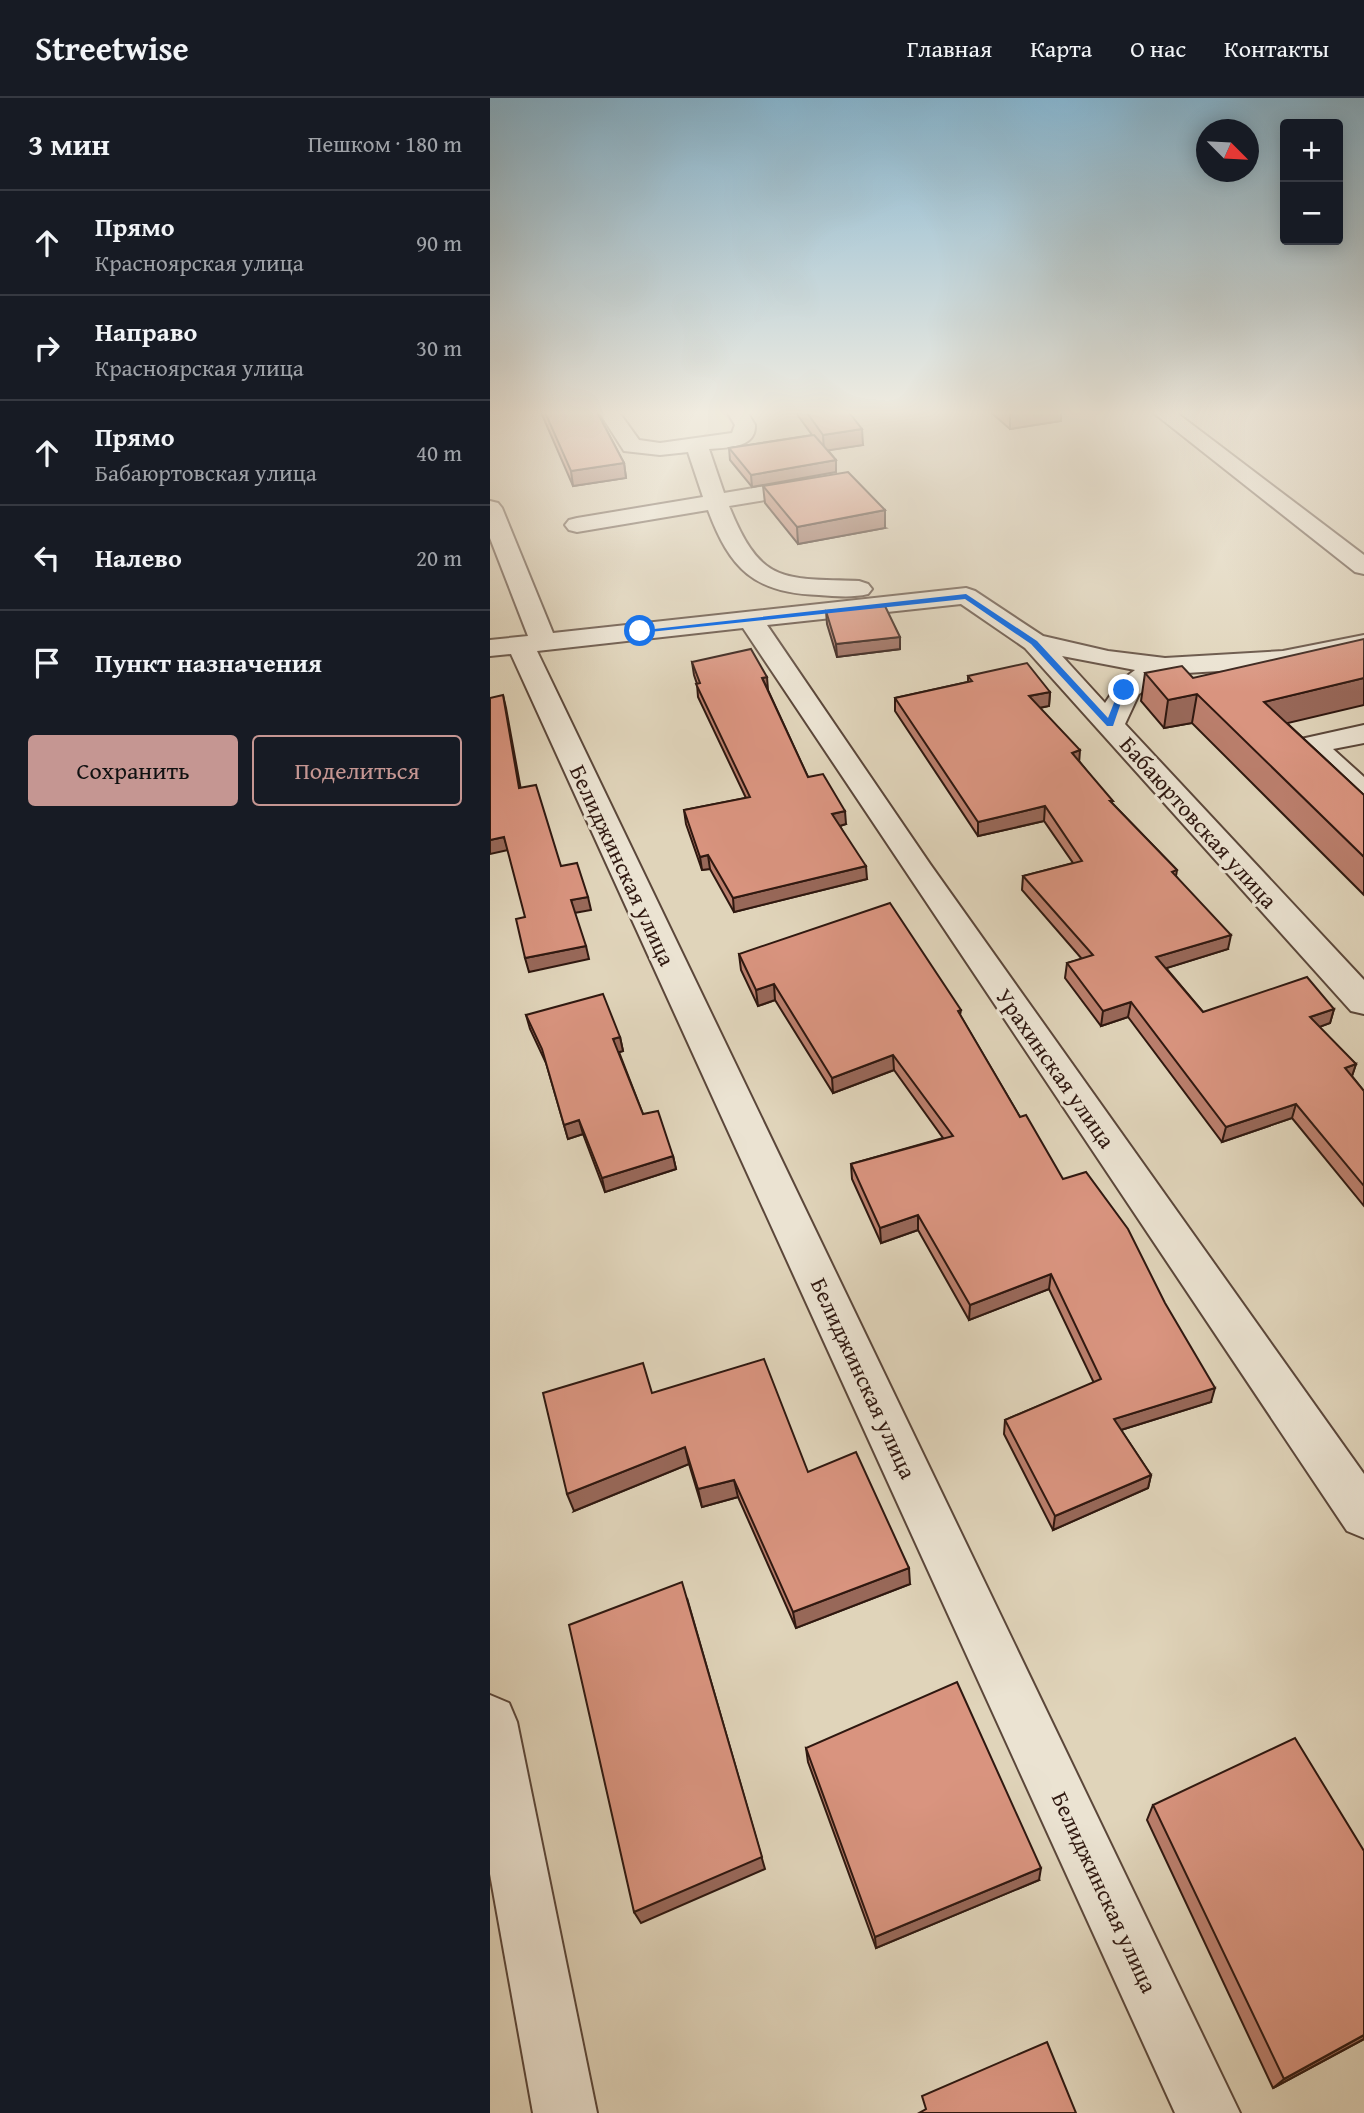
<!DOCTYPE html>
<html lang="ru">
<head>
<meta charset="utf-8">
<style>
	body { margin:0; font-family:"Gentium Book Plus",serif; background:#242831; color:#f1f3f6 }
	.controls { position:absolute; right:21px; top:21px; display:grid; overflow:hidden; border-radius:7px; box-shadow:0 4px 18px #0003 }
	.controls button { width:63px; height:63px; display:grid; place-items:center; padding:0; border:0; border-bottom:2px solid #363941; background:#171b24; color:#f1f3f6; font:35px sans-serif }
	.compass { position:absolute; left:706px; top:21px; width:63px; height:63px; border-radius:50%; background:#171b24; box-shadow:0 4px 18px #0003; rotate:114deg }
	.stop { position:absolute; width:21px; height:21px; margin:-16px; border:5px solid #1a73e8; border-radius:50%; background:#fff }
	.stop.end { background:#1a73e8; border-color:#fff; box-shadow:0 2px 7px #0008 }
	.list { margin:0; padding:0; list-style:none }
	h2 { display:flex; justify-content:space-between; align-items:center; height:91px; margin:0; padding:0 28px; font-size:30px }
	h2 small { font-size:23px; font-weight:400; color:#9ea1a6 }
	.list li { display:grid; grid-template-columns:46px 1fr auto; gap:21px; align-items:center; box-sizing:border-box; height:105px; padding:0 28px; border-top:2px solid #363941 }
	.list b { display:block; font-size:26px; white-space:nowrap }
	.list p { margin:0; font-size:23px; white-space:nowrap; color:#9ea1a6 }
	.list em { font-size:23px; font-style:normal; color:#9ea1a6 }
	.actions { display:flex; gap:14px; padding:21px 28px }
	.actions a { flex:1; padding:16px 0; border:2px solid #c59692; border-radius:7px; text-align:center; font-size:24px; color:#c59692 }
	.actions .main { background:#c59692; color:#111 }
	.icon { flex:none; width:38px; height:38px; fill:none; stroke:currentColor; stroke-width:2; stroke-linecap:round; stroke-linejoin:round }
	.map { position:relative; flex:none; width:874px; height:2015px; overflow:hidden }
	header { display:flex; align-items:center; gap:42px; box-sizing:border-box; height:98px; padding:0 35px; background:#171b24; border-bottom:2px solid #363941 }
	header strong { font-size:33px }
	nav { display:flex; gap:38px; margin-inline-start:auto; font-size:24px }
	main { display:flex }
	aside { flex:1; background:#171b24 }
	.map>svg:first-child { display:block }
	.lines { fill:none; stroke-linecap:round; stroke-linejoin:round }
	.minor-casing { stroke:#5b473a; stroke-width:4 }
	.minor { fill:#ebe3d2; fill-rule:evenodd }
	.wall { fill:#bb7f6d; stroke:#2f1810; stroke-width:2 }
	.shaded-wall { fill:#986859; stroke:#2f1810; stroke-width:2 }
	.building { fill:#d9947f; stroke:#2f1810; stroke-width:2 }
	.route { fill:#1a73e8 }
	.labels { text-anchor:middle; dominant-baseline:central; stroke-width:6; stroke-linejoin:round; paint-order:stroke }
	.street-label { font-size:23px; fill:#2f1810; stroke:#ebe3d2 }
</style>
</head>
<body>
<header>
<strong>Streetwise</strong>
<nav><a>Главная</a><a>Карта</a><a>О нас</a><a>Контакты</a></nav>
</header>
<main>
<aside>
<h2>3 мин<small>Пешком · 180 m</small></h2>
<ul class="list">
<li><svg class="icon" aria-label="ahead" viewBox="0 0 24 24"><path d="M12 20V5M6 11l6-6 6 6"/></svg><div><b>Прямо</b><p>Красноярская улица</p></div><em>90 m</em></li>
<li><svg class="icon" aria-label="right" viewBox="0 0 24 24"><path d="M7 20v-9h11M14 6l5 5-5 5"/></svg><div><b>Направо</b><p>Красноярская улица</p></div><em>30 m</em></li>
<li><svg class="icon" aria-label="ahead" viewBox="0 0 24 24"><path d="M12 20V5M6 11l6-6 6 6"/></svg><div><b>Прямо</b><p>Бабаюртовская улица</p></div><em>40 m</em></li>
<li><svg class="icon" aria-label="left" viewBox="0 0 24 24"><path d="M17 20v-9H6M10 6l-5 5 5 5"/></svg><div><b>Налево</b></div><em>20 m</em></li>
<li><svg class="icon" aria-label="arrive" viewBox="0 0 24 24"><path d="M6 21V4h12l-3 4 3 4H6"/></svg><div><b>Пункт назначения</b></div></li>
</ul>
<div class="actions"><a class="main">Сохранить</a><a>Поделиться</a></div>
</aside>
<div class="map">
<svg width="874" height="2015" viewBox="0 0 874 2015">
	<rect width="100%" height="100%" fill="#e0d4ba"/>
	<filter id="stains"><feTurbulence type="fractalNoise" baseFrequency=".00286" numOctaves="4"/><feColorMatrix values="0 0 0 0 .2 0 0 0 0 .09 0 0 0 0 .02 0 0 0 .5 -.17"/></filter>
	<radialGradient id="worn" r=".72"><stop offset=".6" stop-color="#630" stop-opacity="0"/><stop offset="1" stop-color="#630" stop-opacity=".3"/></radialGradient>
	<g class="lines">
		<defs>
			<g id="minor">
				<path d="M 113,312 L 133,312 L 131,317 L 149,342 L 170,345 L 242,335 L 245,327 L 236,312 L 256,312 L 265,327 C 266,351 236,349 219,351 L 234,395 L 324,380 L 335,387 L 324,394 L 239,408 C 271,487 292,480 369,483 L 378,486 L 382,491 L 378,496 C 362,500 345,498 329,497 C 264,495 240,471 218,412 L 87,434 L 79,432 L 75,427 L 79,422 L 87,420 L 213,399 L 198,354 L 170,357 L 134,353 L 111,317 Z"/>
				<path d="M 660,312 L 683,312 L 874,457 L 874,476 L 865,474 Z"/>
				<path d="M 0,403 L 8,405 L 12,410 L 63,535 L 476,490 L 485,493 L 553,538 L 618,553 L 675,560 L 793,553 L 874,537 L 874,553 L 793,569 L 680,576 L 649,596 L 635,626 L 874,882 L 874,916 L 861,913 L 535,550 L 471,506 L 277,527 L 440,766 L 874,1376 L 874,1440 L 857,1433 L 253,530 L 47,553 L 750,2015 L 685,2015 L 21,556 L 0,558 L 0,542 L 38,538 L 0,440 ZM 572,558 L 645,572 L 629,584 L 615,605 Z"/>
				<path d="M 874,627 L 874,645 L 843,651 L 874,679 L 874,704 L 863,701 L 806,647 L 811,641 Z"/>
				<path d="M 0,1597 L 19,1605 L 27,1624 L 107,2015 L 43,2015 L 0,1776 Z"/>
			</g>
		</defs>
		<use href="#minor" class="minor-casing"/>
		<use href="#minor" class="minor"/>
	</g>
	<g class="wall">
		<path d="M 50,312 L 106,312 L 134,365 L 136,380 L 83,388 Z"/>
		<path d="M 304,312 L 357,312 L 373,347 L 338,352 L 346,362 L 346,374 L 262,389 L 240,362 L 239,350 L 322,337 Z"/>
		<path d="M 498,312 L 571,312 L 571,323 L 520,331 Z"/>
		<path d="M 273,388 L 395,430 L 308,446 L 275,405 Z"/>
		<path d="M 336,513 L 410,539 L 410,551 L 347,559 L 337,526 Z"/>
		<path d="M 202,564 L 278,592 L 318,679 L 356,726 L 350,728 L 377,781 L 244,814 L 220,771 L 212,772 L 196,726 L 194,712 L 256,700 L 208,599 L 207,586 L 204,577 Z"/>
		<path d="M 655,575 L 703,580 L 797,625 L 874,697 L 874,797 L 702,625 L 674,630 L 651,603 Z"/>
		<path d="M 478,578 L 560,594 L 559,608 L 550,610 L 589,663 L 623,706 L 687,772 L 686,778 L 738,851 L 676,870 L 713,914 L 844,911 L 840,925 L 829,929 L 866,966 L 862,978 L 874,993 L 874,1108 L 802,1020 L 732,1044 L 638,919 L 611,928 L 575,880 L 577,865 L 592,861 L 532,792 L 533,778 L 583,765 L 554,723 L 488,738 L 405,613 L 405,600 L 478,584 Z"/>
		<path d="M 249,856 L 471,912 L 470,917 L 530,1019 L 721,1304 L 631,1332 L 661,1377 L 658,1390 L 563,1432 L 514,1336 L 515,1322 L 604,1285 L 559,1191 L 479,1222 L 428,1132 L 391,1145 L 362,1081 L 361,1066 L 453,1040 L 404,972 L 343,995 L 285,902 L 268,908 L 251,872 Z"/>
		<path d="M 36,917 L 130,939 L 133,953 L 129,954 L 153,1016 L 183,1058 L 186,1071 L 115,1094 L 93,1036 L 78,1041 L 56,965 L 40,931 Z"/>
		<path d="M 162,1295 L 318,1374 L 420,1486 L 306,1530 L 248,1399 L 212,1409 L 199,1366 L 84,1413 Z"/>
		<path d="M 316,1650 L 549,1782 L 386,1850 L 318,1664 Z"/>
		<path d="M 663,1707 L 874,1753 L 874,1941 L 783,1990 L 657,1722 Z"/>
	</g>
	<g class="shaded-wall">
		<path d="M 520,312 L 571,312 L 571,323 L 520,331 Z"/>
		<path d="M 372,331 L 373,347 L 334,353 L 333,337 Z"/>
		<path d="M 346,362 L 346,374 L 262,389 L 261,377 Z"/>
		<path d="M 134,365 L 136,380 L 83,388 L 81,373 Z"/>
		<path d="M 395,412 L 395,430 L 308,446 L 307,429 Z"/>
		<path d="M 410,539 L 410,551 L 347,559 L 346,546 Z"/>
		<path d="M 277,579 L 278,592 L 272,580 Z"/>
		<path d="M 874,580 L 874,607 L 768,632 L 774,604 Z"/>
		<path d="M 560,594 L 559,608 L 538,612 L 539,598 Z"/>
		<path d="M 707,596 L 702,625 L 674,630 L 678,602 Z"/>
		<path d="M 13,597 L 16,610 L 33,703 L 29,690 Z"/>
		<path d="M 590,652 L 589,666 L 582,655 Z"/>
		<path d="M 555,708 L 554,723 L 488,738 L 488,724 Z"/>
		<path d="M 355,713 L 356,726 L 343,730 L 342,716 Z"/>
		<path d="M 14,739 L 18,752 L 0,756 L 0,742 Z"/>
		<path d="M 218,757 L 220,771 L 212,772 L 210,759 Z"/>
		<path d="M 376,768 L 377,781 L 244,814 L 243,800 Z"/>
		<path d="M 98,799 L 101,812 L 84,815 L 81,802 Z"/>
		<path d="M 741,837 L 738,851 L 664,874 L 666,859 Z"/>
		<path d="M 96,848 L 99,861 L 39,874 L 35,860 Z"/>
		<path d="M 284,886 L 285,902 L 268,908 L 266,892 Z"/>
		<path d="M 641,904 L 638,919 L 611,928 L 613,913 Z"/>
		<path d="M 844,911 L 840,925 L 816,934 L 820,919 Z"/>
		<path d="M 130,939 L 133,953 L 126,955 L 123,941 Z"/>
		<path d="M 403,957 L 404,972 L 343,995 L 342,980 Z"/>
		<path d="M 866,966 L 861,981 L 855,970 Z"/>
		<path d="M 806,1006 L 802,1020 L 732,1044 L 736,1029 Z"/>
		<path d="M 89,1022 L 93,1036 L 78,1041 L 74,1027 Z"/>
		<path d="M 183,1058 L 186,1071 L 115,1094 L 112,1080 Z"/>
		<path d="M 428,1117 L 428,1132 L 391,1145 L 390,1130 Z"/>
		<path d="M 561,1176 L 559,1191 L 479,1222 L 480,1207 Z"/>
		<path d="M 725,1290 L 721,1304 L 621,1335 L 624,1321 Z"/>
		<path d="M 195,1349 L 199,1366 L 84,1413 L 77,1396 Z"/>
		<path d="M 661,1377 L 658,1390 L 563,1432 L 565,1418 Z"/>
		<path d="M 244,1382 L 248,1399 L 212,1409 L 208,1391 Z"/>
		<path d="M 419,1470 L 420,1486 L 306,1530 L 303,1514 Z"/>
		<path d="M 197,1500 L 275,1771 L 151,1825 L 144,1814 Z"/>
		<path d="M 551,1770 L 549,1782 L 386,1850 L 385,1839 Z"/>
		<path d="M 874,1937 L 874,1941 L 783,1990 L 794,1981 Z"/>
	</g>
	<g class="building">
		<path d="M 54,312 L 106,312 L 134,365 L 81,373 Z"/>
		<path d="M 315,312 L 357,312 L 372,331 L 333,337 Z"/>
		<path d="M 324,337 L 346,362 L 261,377 L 239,350 Z"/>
		<path d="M 358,374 L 395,412 L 307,429 L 273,388 Z"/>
		<path d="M 395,508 L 410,539 L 346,546 L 336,513 Z"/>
		<path d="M 874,541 L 874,580 L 774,604 L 874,697 L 874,759 L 707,596 L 678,602 L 655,575 L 692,568 L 703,580 Z"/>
		<path d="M 261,551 L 277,579 L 272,580 L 318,679 L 333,676 L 355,713 L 342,716 L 376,768 L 243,800 L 218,757 L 210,759 L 194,712 L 260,699 L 206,586 L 210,585 L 202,564 Z"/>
		<path d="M 537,565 L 560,594 L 539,598 L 590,652 L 582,655 L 623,703 L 620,703 L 687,772 L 682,774 L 741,837 L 666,859 L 713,914 L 817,879 L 844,911 L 820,919 L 866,966 L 855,970 L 874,993 L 874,1088 L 806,1006 L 736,1029 L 641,904 L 613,913 L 577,865 L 603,857 L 533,778 L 592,763 L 555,708 L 488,724 L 405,600 L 482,583 L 478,578 Z"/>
		<path d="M 13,597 L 29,690 L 46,687 L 71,768 L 87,765 L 98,799 L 81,802 L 96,848 L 35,860 L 26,821 L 35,819 L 14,739 L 0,742 L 0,600 Z"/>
		<path d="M 400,805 L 471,912 L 468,913 L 530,1019 L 536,1017 L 573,1081 L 596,1074 L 638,1131 L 675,1205 L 725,1290 L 624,1321 L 661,1377 L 565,1418 L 515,1322 L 611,1281 L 561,1176 L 480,1207 L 428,1117 L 390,1130 L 361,1066 L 463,1038 L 403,957 L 342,980 L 284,886 L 266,892 L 249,856 Z"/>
		<path d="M 113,896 L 130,939 L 123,941 L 153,1016 L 168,1013 L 183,1058 L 112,1080 L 89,1022 L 74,1027 L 52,951 L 36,917 Z"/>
		<path d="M 274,1261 L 318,1374 L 366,1354 L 419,1470 L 303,1514 L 244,1382 L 208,1391 L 195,1349 L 77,1396 L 53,1295 L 153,1265 L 162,1295 Z"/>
		<path d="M 192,1484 L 272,1759 L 144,1814 L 79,1527 Z"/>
		<path d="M 467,1584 L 551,1770 L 385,1839 L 316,1650 Z"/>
		<path d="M 805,1640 L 874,1753 L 874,1937 L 794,1981 L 663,1707 Z"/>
		<path d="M 557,1944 L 586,2015 L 429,2015 L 436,2011 L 432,1998 Z"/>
	</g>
	<linearGradient id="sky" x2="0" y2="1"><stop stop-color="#86b6d1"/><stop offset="0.53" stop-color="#f1ece0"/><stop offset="1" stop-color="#f1ece0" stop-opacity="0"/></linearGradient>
	<rect width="874" height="594" fill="url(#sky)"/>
	<path class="route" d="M 476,496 L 547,543 L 618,620 L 629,592 L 636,590 L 623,628 L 617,628 L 541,546 L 475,501 L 150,535 L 146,533 Z"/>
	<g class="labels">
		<g class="street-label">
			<text transform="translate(709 724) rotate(48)">Бабаюртовская улица</text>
			<text transform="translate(133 767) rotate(65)">Белиджинская улица</text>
			<text transform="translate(566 970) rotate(55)">Урахинская улица</text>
			<text transform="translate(374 1280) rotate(65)">Белиджинская улица</text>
			<text transform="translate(615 1794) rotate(65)">Белиджинская улица</text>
		</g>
	</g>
	<rect width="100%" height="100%" filter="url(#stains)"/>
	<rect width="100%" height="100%" fill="url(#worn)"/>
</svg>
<div class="controls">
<button>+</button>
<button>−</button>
</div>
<svg class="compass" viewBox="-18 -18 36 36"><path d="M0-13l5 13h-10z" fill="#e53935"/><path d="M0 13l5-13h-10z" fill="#9ea1a6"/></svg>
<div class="stop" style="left:150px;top:533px"></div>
<div class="stop end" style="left:634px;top:592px"></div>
</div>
</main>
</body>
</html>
